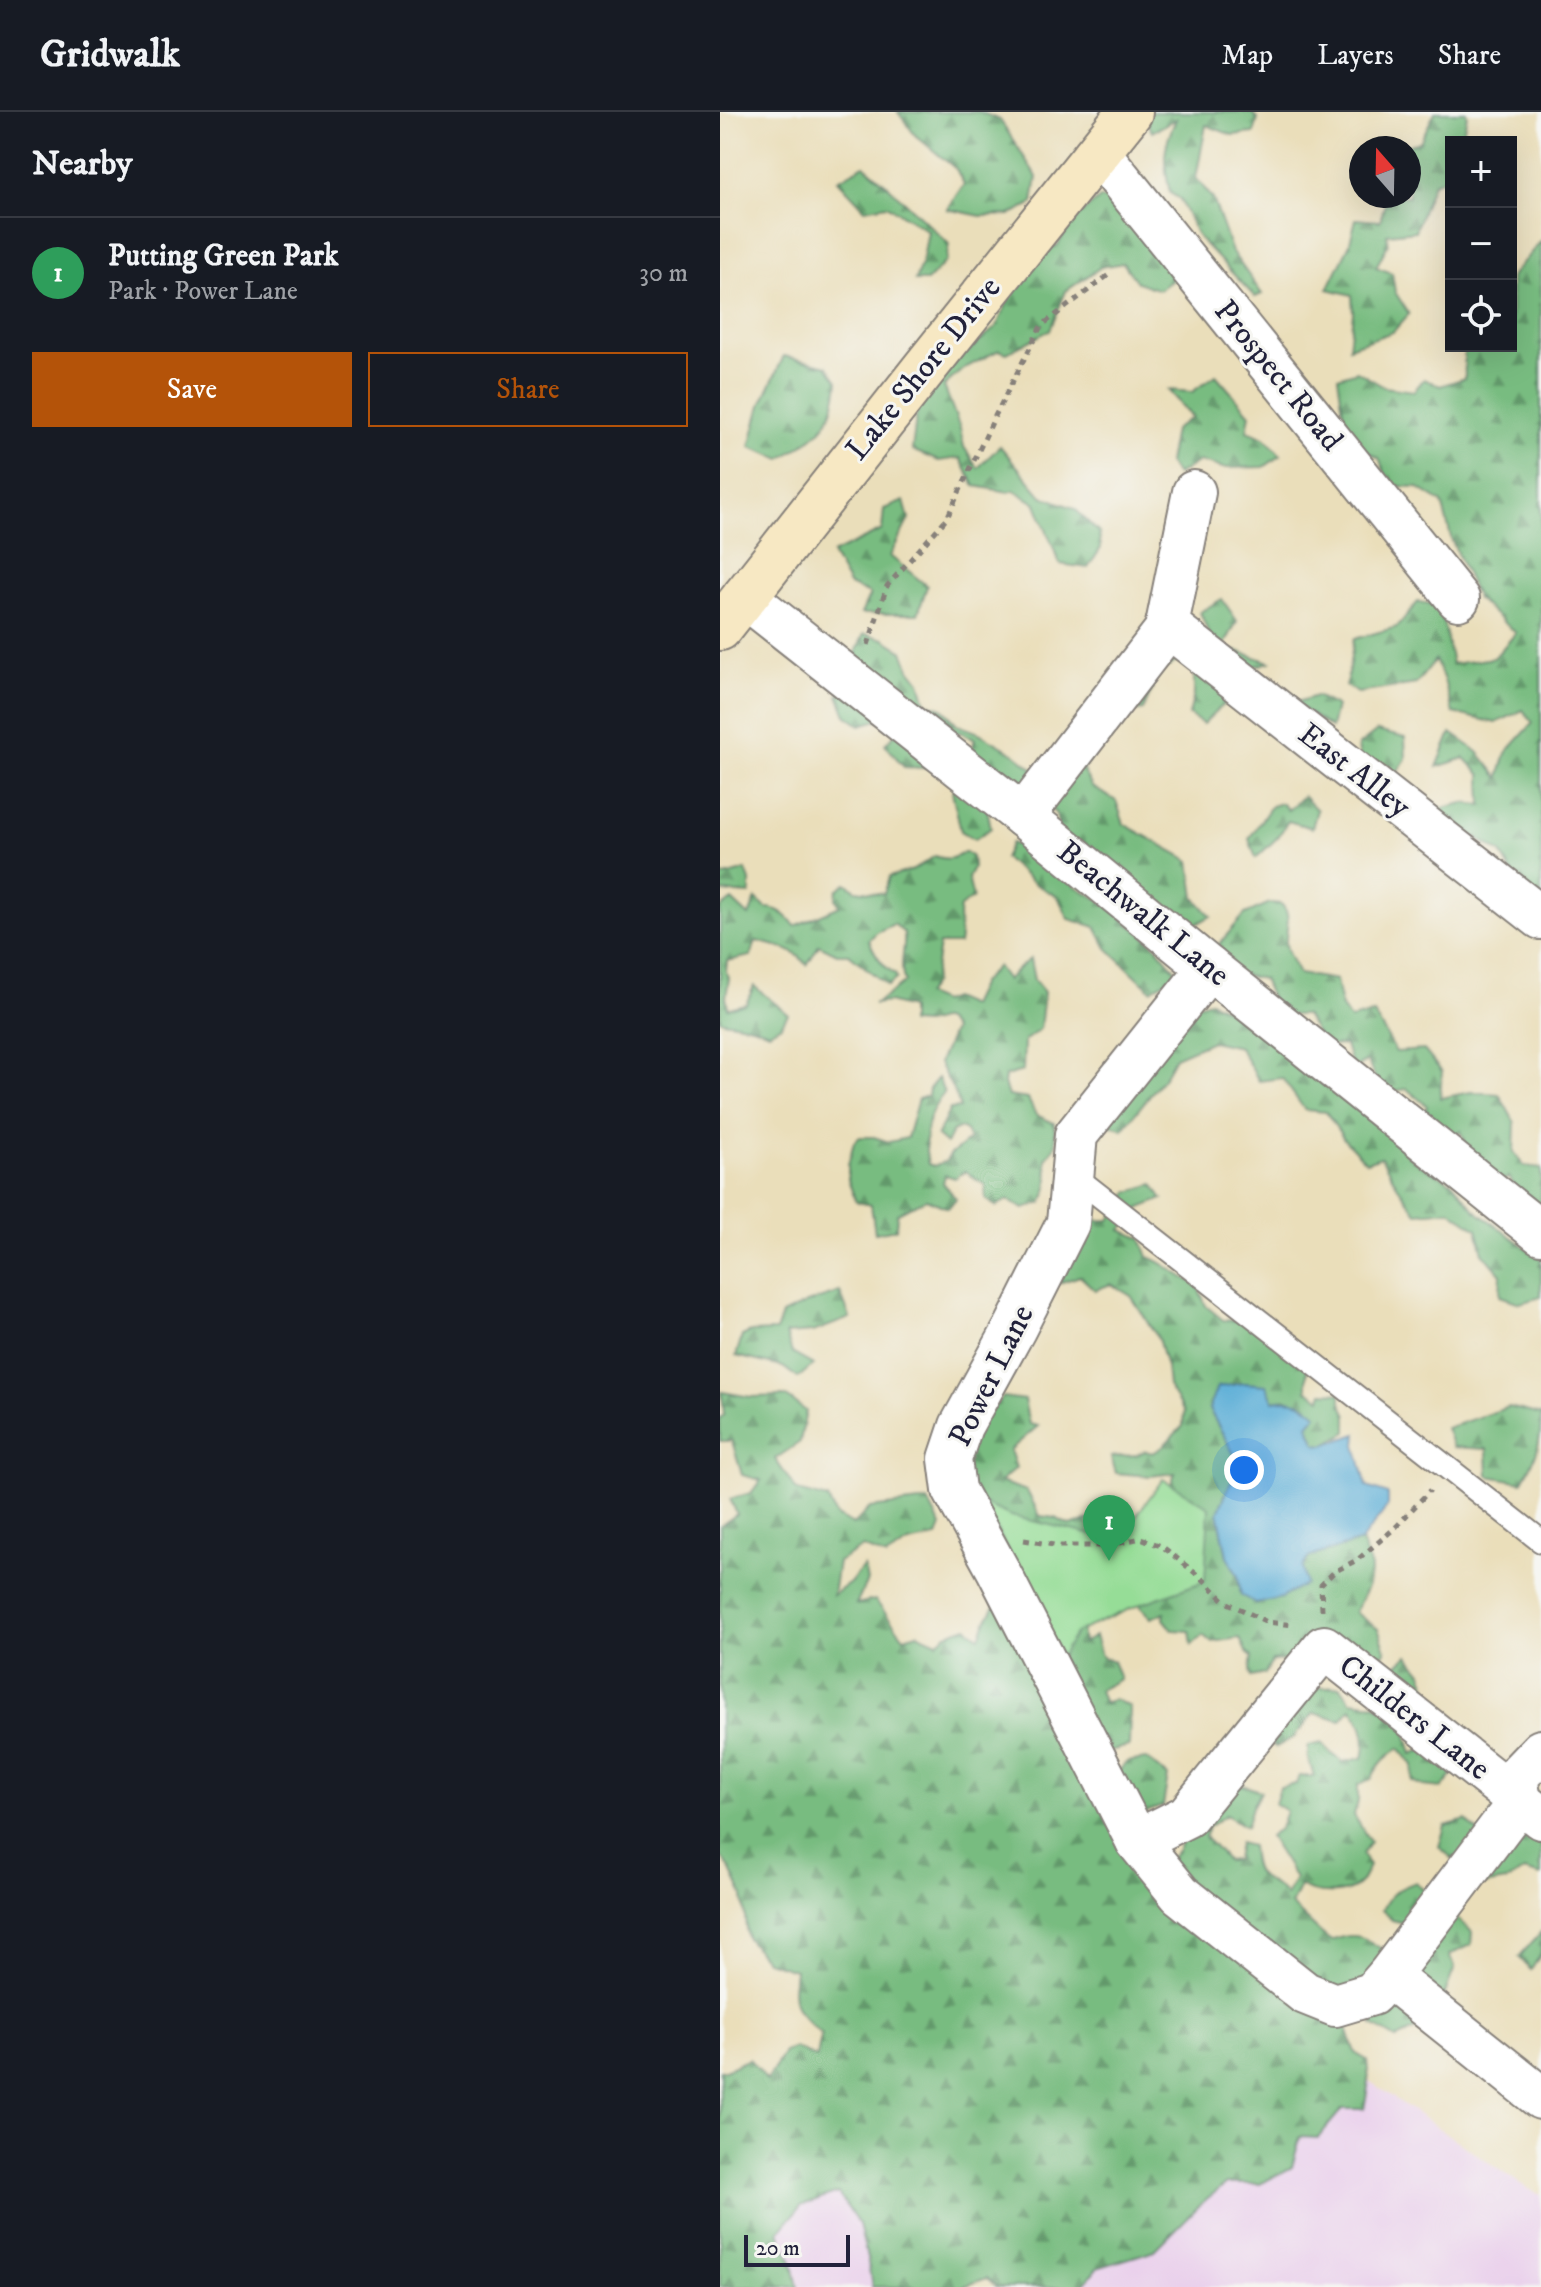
<!DOCTYPE html>
<html lang="en">
<head>
<meta charset="utf-8">
<style>
	body { margin:0; font-family:"IM FELL DW Pica",serif; background:#242831; color:#f1f3f6 }
	.controls { position:absolute; right:24px; top:24px; display:grid; overflow:hidden; border-radius:0px; box-shadow:0 8px 32px #0002 }
	.controls button { width:72px; height:72px; display:grid; place-items:center; padding:0; border:0; border-bottom:2px solid #363941; background:#171b24; color:#f1f3f6; font:40px sans-serif }
	.compass { position:absolute; left:629px; top:24px; width:72px; height:72px; border-radius:50%; background:#171b24; box-shadow:0 8px 32px #0002; rotate:340deg }
	.scale { position:absolute; left:24px; bottom:20px; width:106px; box-sizing:border-box; padding-left:8px; border:4px solid #22223b; border-top:0; font-size:22px; line-height:28px; white-space:nowrap; color:#22223b; -webkit-text-stroke:6px #f6f6f2; paint-order:stroke }
	.you { position:absolute; left:524px; top:1358px; width:28px; height:28px; margin:-20px; border:6px solid #fff; border-radius:50%; background:#1a73e8; box-shadow:0 0 0 12px #1a73e833 }
	.badge { display:grid; place-items:center; width:52px; height:52px; border-radius:50%; background:#b45309; color:#fff; font-size:26px; font-weight:700 }
	.pin { position:absolute; translate:-50% -66px; filter:drop-shadow(0 2px 4px #0008) }
	.pin::after { content:''; position:absolute; top:42px; width:28px; height:24px; background:inherit; clip-path:polygon(0 0,100% 0,50% 100%) }
	.list { margin:0; padding:0; list-style:none }
	h2 { display:flex; justify-content:space-between; align-items:center; height:104px; margin:0; padding:0 32px; font-size:34px }
	h2 small { font-size:26px; font-weight:400; color:#9ea1a6 }
	.list li { display:grid; grid-template-columns:52px 1fr auto; gap:24px; align-items:center; box-sizing:border-box; height:112px; padding:0 32px; border-top:2px solid #363941 }
	.list b { display:block; font-size:30px; white-space:nowrap }
	.list p { margin:0; font-size:26px; white-space:nowrap; color:#9ea1a6 }
	.list em { font-size:26px; font-style:normal; color:#9ea1a6 }
	.actions { display:flex; gap:16px; padding:24px 32px }
	.actions a { flex:1; padding:18px 0; border:2px solid #b45309; border-radius:0px; text-align:center; font-size:28px; color:#b45309 }
	.actions .main { background:#b45309; color:#fff }
	.icon { flex:none; width:44px; height:44px; fill:none; stroke:currentColor; stroke-width:2; stroke-linecap:round; stroke-linejoin:round }
	.map { position:relative; flex:none; width:821px; height:2175px; overflow:hidden }
	header { display:flex; align-items:center; gap:48px; box-sizing:border-box; height:112px; padding:0 40px; background:#171b24; border-bottom:2px solid #363941 }
	header strong { font-size:38px }
	nav { display:flex; gap:44px; margin-inline-start:auto; font-size:28px }
	main { display:flex }
	aside { flex:1; background:#171b24 }
	.map>svg:first-child { display:block }
	.built { fill:#ead1ec }
	.forest { fill:url(#forest-firs); stroke:#4d6f5e; stroke-width:2 }
	.park { fill:#96dd97; stroke:#5c8069; stroke-width:2 }
	.water { fill:#5caed7; stroke:#3f6889; stroke-width:2 }
	.lines { fill:none; stroke-linecap:round; stroke-linejoin:round }
	.lane-casing { stroke:#86807a; stroke-width:26 }
	.street-casing { stroke:#86807a; stroke-width:46 }
	.secondary-casing { stroke:#86807a; stroke-width:48 }
	.path { stroke:#86807a; stroke-width:5; stroke-dasharray:6 6; stroke-linecap:butt }
	.lane { stroke:#fff; stroke-width:22 }
	.street { stroke:#fff; stroke-width:42 }
	.secondary { stroke:#f7e8c3; stroke-width:44 }
	.labels { text-anchor:middle; dominant-baseline:central; stroke-width:6; stroke-linejoin:round; paint-order:stroke }
	.street-label { font-size:32px; fill:#22223b; stroke:#f6f6f2 }
</style>
</head>
<body>
<header>
<strong>Gridwalk</strong>
<nav><a>Map</a><a>Layers</a><a>Share</a></nav>
</header>
<main>
<aside>
<h2>Nearby<small></small></h2>
<ul class="list">
<li><span class="badge" style="background:#2e9e5b">1</span><div><b>Putting Green Park</b><p>Park · Power Lane</p></div><em>30 m</em></li>
</ul>
<div class="actions"><a class="main">Save</a><a>Share</a></div>
</aside>
<div class="map">
<svg width="821" height="2175" viewBox="0 0 821 2175">
	<defs>
		<pattern id="forest-firs" width="22" height="20" patternUnits="userSpaceOnUse" patternTransform="scale(2)"><rect width="22" height="20" fill="#78bc80"/><path d="M5 1l3.5 6h-7zM16 11l3.5 6h-7z" fill="#62986a"/></pattern>
	</defs>
	<rect width="100%" height="100%" fill="#f6f6f2"/>
	<filter id="ink" filterUnits="userSpaceOnUse"><feTurbulence type="fractalNoise" baseFrequency=".0125" numOctaves="2"/><feDisplacementMap in="SourceGraphic" scale="16" xChannelSelector="R" yChannelSelector="G"/><feConvolveMatrix kernelMatrix="1 2 1 2 8 2 1 2 1" color-interpolation-filters="sRGB"/></filter>
	<filter id="wash" filterUnits="userSpaceOnUse"><feTurbulence type="fractalNoise" baseFrequency=".006" numOctaves="4" result="noise"/><feDisplacementMap in="SourceGraphic" scale="32" xChannelSelector="R" yChannelSelector="G"/><feGaussianBlur stdDeviation="1.8" result="paint"/><feColorMatrix in="noise" values="0 0 0 0 0 0 0 0 0 0 0 0 0 0 0 0 0 1.4 0 .05"/><feComposite in="paint" operator="in"/></filter>
	<g filter="url(#wash)">
		<rect width="100%" height="100%" fill="#eadeba"/>
		<g class="built">
			<path d="M 649,1969 L 808,2077 L 821,2083 L 821,2175 L 361,2175 L 377,2156 L 435,2138 L 484,2089 L 507,2072 L 540,2072 L 572,2055 L 580,2025 L 598,2026 L 623,1996 L 634,1998 L 647,1986 Z"/>
			<path d="M 118,2081 L 139,2113 L 148,2150 L 152,2175 L 78,2175 L 73,2152 L 59,2120 L 81,2094 Z"/>
		</g>
		<g class="forest">
			<path d="M 178,0 L 260,0 L 280,8 L 317,65 L 313,91 L 290,103 L 261,104 L 227,97 L 244,72 L 236,57 L 195,23 Z"/>
			<path d="M 422,0 L 532,0 L 538,7 L 534,21 L 512,23 L 486,13 L 476,66 L 493,87 L 512,140 L 542,182 L 535,185 L 477,124 L 460,87 L 450,81 C 443,48 442,38 456,7 L 432,20 Z"/>
			<path d="M 715,0 L 746,0 L 747,3 L 741,30 L 731,30 L 731,64 L 713,71 L 695,119 L 667,122 L 668,132 L 656,155 L 672,161 L 675,180 L 689,202 L 673,220 L 629,235 L 633,201 L 632,183 L 608,177 L 629,134 L 636,107 L 660,109 L 667,84 L 689,84 L 689,36 L 679,36 L 700,30 Z"/>
			<path d="M 144,53 L 164,70 L 229,132 L 226,149 L 207,169 L 195,169 L 203,146 L 208,119 L 167,93 L 145,97 L 118,68 Z"/>
			<path d="M 380,86 L 431,98 L 463,160 L 439,178 L 417,170 L 403,151 L 381,155 L 346,179 L 330,218 L 287,241 L 279,238 L 243,257 L 224,274 L 240,316 L 244,335 L 258,356 L 280,334 L 322,384 L 354,396 L 379,421 L 381,436 L 368,456 L 340,452 L 316,392 L 294,378 L 289,380 L 255,374 L 240,346 L 218,349 L 192,338 L 199,282 L 276,215 L 289,188 L 278,160 L 291,141 L 337,134 L 353,108 Z"/>
			<path d="M 821,129 L 821,787 L 799,773 L 781,741 L 749,721 L 737,731 L 711,699 L 743,691 L 762,693 L 761,663 L 745,646 L 717,655 L 731,621 L 758,640 L 779,666 L 786,641 L 813,611 L 803,598 L 776,611 L 733,601 L 724,568 L 715,548 L 696,572 L 638,581 L 626,574 L 634,527 L 677,515 L 698,490 L 720,493 L 732,552 L 774,546 L 796,521 L 757,487 L 732,429 L 722,391 L 697,375 L 670,374 L 659,346 L 634,334 L 623,299 L 618,265 L 637,259 L 664,275 L 694,279 L 704,267 L 720,274 L 745,266 L 744,239 L 751,234 L 791,234 L 791,164 Z"/>
			<path d="M 64,244 L 107,254 L 118,269 C 113,318 99,321 61,347 L 30,335 L 41,293 Z"/>
			<path d="M 496,263 L 530,302 L 527,319 L 544,325 L 561,343 L 544,355 L 503,356 L 479,349 L 457,363 L 448,351 L 454,318 L 472,305 L 448,278 L 472,280 Z"/>
			<path d="M 184,389 L 189,407 L 170,444 L 207,474 L 198,502 L 141,502 L 150,482 L 129,473 L 112,442 L 162,418 L 164,397 Z"/>
			<path d="M 502,487 L 517,509 L 502,538 L 520,540 L 550,550 L 526,557 L 509,587 L 483,612 L 469,603 L 474,582 L 474,553 L 495,538 L 480,500 Z"/>
			<path d="M 144,522 L 164,527 L 183,539 L 190,557 L 200,570 L 206,591 L 222,596 L 238,613 L 259,621 L 295,642 L 319,661 L 441,536 L 459,548 L 435,563 L 432,578 L 423,598 L 406,601 L 362,657 L 372,675 L 396,689 L 404,712 L 470,749 L 475,786 L 491,804 L 460,821 L 339,718 L 336,702 L 313,679 L 267,696 L 271,716 L 255,727 L 241,719 L 232,680 L 249,648 L 255,627 L 240,620 L 218,626 L 205,656 L 184,655 L 165,632 L 200,597 L 189,580 L 172,587 L 158,608 L 140,613 L 126,603 L 118,583 L 147,572 L 136,540 Z"/>
			<path d="M 596,584 L 616,594 L 611,616 L 574,591 Z"/>
			<path d="M 657,619 L 685,626 L 686,647 L 672,667 L 640,648 L 638,634 Z"/>
			<path d="M 583,684 L 597,698 L 592,716 L 568,709 L 558,725 L 536,746 L 529,727 L 551,694 L 561,691 L 568,698 Z"/>
			<path d="M 291,731 L 314,739 L 333,748 L 355,774 L 381,789 L 434,832 L 458,861 L 431,878 L 387,836 L 376,815 L 349,807 L 338,785 L 315,772 L 284,746 Z"/>
			<path d="M 246,740 L 252,745 L 253,755 L 248,766 L 253,786 L 240,795 C 237,808 242,819 239,832 L 219,832 L 213,872 L 205,883 L 222,890 L 232,886 L 250,894 L 261,871 L 277,854 L 287,868 L 300,855 L 310,847 L 314,868 L 324,880 L 320,917 L 304,929 L 303,959 L 285,964 L 284,972 L 288,984 L 308,987 L 316,1003 L 334,1011 L 336,1033 L 326,1047 C 329,1064 329,1076 322,1091 L 304,1097 L 287,1088 L 276,1094 L 266,1087 L 265,1073 L 245,1059 L 235,1066 L 225,1063 L 223,1071 L 236,1087 L 228,1096 L 206,1087 C 196,1094 186,1095 177,1102 L 176,1117 L 155,1121 L 151,1093 L 136,1090 L 128,1068 L 128,1053 L 134,1030 L 140,1025 L 154,1025 L 169,1030 L 187,1026 L 198,987 L 208,984 L 209,977 L 218,966 L 224,981 C 206,1002 202,1025 208,1052 L 214,1054 L 226,1049 L 230,1043 L 249,1028 L 246,1019 L 240,1016 L 232,1020 L 226,1032 L 217,1024 L 230,997 L 240,996 C 237,981 226,966 219,951 L 233,918 C 222,901 220,910 204,912 C 200,912 195,911 190,911 L 190,896 L 168,890 L 153,892 C 166,886 174,878 185,870 C 178,854 186,838 184,821 L 174,812 L 157,820 L 149,828 C 154,840 163,855 175,862 L 177,866 L 168,874 L 129,842 L 117,842 L 99,833 L 87,853 C 74,836 56,834 36,829 L 31,844 L 7,849 L 6,860 L 9,866 L 6,885 L 8,896 L 26,892 L 34,874 L 68,902 L 61,913 L 49,920 L 32,914 L 3,909 L 0,907 L 0,797 L 12,788 L 29,804 L 36,787 L 46,796 C 58,796 68,804 75,814 L 120,794 L 116,787 L 117,778 L 126,771 L 136,778 L 164,782 L 169,765 L 193,758 L 215,744 C 228,749 234,746 246,740 Z"/>
			<path d="M 26,758 L 30,769 L 30,782 L 0,780 L 0,763 L 5,764 Z"/>
			<path d="M 550,791 L 561,792 C 573,804 565,816 566,831 C 566,840 574,853 579,862 L 616,868 L 621,894 L 630,907 L 654,902 L 676,940 L 704,938 L 722,960 L 720,986 L 751,980 L 779,982 L 795,1011 L 794,1040 L 804,1054 L 821,1056 L 821,1100 L 802,1088 L 789,1065 L 781,1070 L 756,1058 L 741,1019 L 735,1022 L 703,1007 L 707,994 L 687,977 L 663,981 L 647,949 L 633,957 L 625,933 L 605,934 L 585,903 L 558,903 L 543,867 L 515,862 L 499,832 L 525,802 Z"/>
			<path d="M 490,889 L 535,912 L 673,1027 L 693,1048 L 733,1071 L 755,1098 L 821,1147 L 821,1185 L 800,1191 L 780,1184 L 781,1162 L 763,1141 L 757,1117 L 730,1098 L 697,1101 L 677,1073 L 661,1045 L 646,1050 L 624,1027 L 606,1000 L 585,998 L 562,966 L 539,969 L 519,935 L 492,929 L 455,945 L 444,965 L 403,1017 L 384,1010 L 466,896 Z"/>
			<path d="M 433,1072 L 443,1087 L 420,1096 L 401,1118 L 421,1126 L 428,1145 C 447,1151 458,1165 477,1172 L 486,1194 L 503,1208 L 523,1209 L 556,1230 L 564,1242 L 572,1241 L 587,1255 L 587,1278 L 601,1286 L 603,1280 L 621,1281 L 621,1291 L 627,1303 L 627,1320 L 604,1333 L 596,1332 L 588,1313 L 567,1287 L 489,1297 L 519,1351 L 498,1400 L 507,1444 L 518,1464 L 521,1483 L 582,1456 L 589,1445 L 641,1429 L 651,1455 L 648,1473 L 635,1500 L 658,1517 L 666,1538 L 661,1545 L 675,1555 L 688,1543 L 702,1560 L 709,1579 L 695,1589 L 672,1570 L 676,1562 L 653,1540 C 631,1548 606,1552 583,1553 C 570,1553 566,1546 552,1549 L 545,1562 L 531,1565 L 530,1557 L 532,1545 L 526,1540 L 520,1526 L 491,1530 L 483,1523 L 472,1533 L 470,1519 L 453,1518 L 444,1507 L 445,1500 L 431,1506 L 412,1486 L 360,1508 L 363,1531 L 375,1524 L 381,1544 L 393,1549 L 400,1567 L 379,1578 L 384,1592 L 394,1587 L 410,1595 L 409,1634 L 385,1640 L 394,1664 L 407,1650 L 426,1647 L 448,1664 L 443,1694 L 420,1702 L 428,1769 L 457,1739 L 469,1713 L 512,1670 L 541,1679 L 532,1695 L 526,1715 L 506,1703 L 488,1715 L 485,1725 L 507,1749 L 516,1748 L 519,1731 L 531,1734 C 532,1743 532,1755 538,1762 C 546,1772 559,1772 566,1784 L 575,1766 L 549,1725 L 560,1716 L 566,1699 L 555,1692 L 560,1675 L 576,1672 L 579,1664 L 594,1664 L 588,1646 L 588,1634 L 602,1631 L 611,1641 L 623,1650 L 643,1646 C 648,1628 643,1610 631,1596 L 621,1608 L 594,1601 L 574,1625 L 556,1635 L 543,1625 L 566,1598 L 579,1600 C 588,1574 595,1575 620,1574 L 631,1589 L 655,1592 L 684,1613 L 692,1642 L 707,1636 L 733,1663 L 722,1676 L 703,1674 L 692,1669 L 693,1653 L 679,1636 C 666,1645 657,1653 651,1668 L 638,1673 L 638,1688 L 634,1703 L 650,1730 L 642,1742 L 649,1754 C 646,1759 643,1768 639,1772 C 626,1785 593,1783 580,1774 L 571,1793 C 585,1805 596,1818 611,1829 C 637,1818 646,1826 667,1841 L 691,1813 L 672,1808 L 662,1798 C 670,1780 678,1777 696,1770 C 712,1789 733,1802 752,1820 L 751,1833 L 729,1843 L 735,1855 L 721,1892 L 701,1904 L 694,1918 L 676,1927 L 653,1913 L 651,1902 L 624,1907 L 635,1941 L 647,1948 L 649,1969 L 644,1997 L 622,1997 L 598,2026 L 580,2025 L 572,2055 L 540,2072 L 506,2072 L 484,2089 L 435,2138 L 377,2156 L 361,2175 L 277,2175 L 267,2166 L 242,2175 L 152,2175 L 148,2150 L 139,2113 L 118,2081 L 81,2094 L 59,2120 L 73,2152 L 78,2175 L 0,2175 L 0,1958 L 5,1958 L 29,1947 L 47,1969 L 64,1940 L 75,1936 L 97,1946 L 101,1922 C 74,1897 70,1895 75,1858 L 46,1849 L 27,1826 L 23,1784 L 11,1758 L 0,1744 L 0,1414 L 17,1402 L 10,1387 L 31,1381 L 41,1368 L 22,1363 L 12,1329 L 0,1329 L 0,1306 L 4,1303 L 2,1280 L 31,1285 L 65,1284 L 86,1299 L 80,1330 L 55,1347 L 77,1379 L 108,1387 L 116,1404 L 133,1413 L 150,1396 L 208,1389 L 221,1414 L 217,1425 L 189,1431 L 166,1445 L 143,1435 L 118,1450 L 113,1483 L 130,1471 L 144,1454 L 147,1469 L 136,1492 L 155,1488 L 184,1525 L 197,1521 L 217,1530 L 227,1522 L 247,1515 L 260,1525 L 267,1507 L 275,1494 L 241,1344 L 266,1304 L 283,1285 L 304,1288 L 309,1312 L 318,1314 L 290,1338 L 296,1356 L 280,1370 L 307,1379 L 320,1404 L 335,1406 L 349,1413 L 362,1411 L 374,1405 L 387,1406 L 402,1398 L 408,1398 L 421,1416 L 446,1385 L 455,1361 L 430,1364 L 396,1361 L 391,1345 L 416,1343 L 425,1339 L 433,1341 L 441,1336 L 463,1314 L 464,1300 L 448,1274 L 446,1255 L 438,1226 L 411,1184 L 391,1172 L 375,1178 L 360,1164 L 339,1171 L 367,1109 L 390,1108 L 409,1080 Z"/>
			<path d="M 120,1180 L 130,1206 L 93,1220 L 66,1222 L 72,1241 L 93,1253 L 78,1266 L 63,1255 L 16,1244 L 22,1224 L 31,1220 L 56,1219 L 62,1203 L 87,1191 Z"/>
			<path d="M 789,1295 L 821,1303 C 821,1332 817,1345 802,1370 L 768,1364 L 767,1337 L 733,1335 L 726,1316 Z"/>
			<path d="M 746,1708 L 763,1725 L 812,1715 L 821,1729 L 821,1764 L 804,1759 L 786,1769 L 758,1774 L 734,1748 L 719,1735 L 725,1714 Z"/>
			<path d="M 821,1820 L 821,1842 L 811,1858 L 799,1845 Z"/>
		</g>
		<path class="park" d="M 443,1367 L 489,1395 L 485,1469 L 421,1492 L 355,1521 L 341,1545 L 264,1392 L 291,1404 L 398,1429 Z"/>
		<path class="water" d="M 525,1271 L 546,1273 L 554,1289 C 573,1286 583,1290 597,1302 L 588,1313 L 596,1332 L 604,1333 L 637,1322 L 636,1333 L 647,1375 L 668,1382 L 668,1394 L 641,1429 L 589,1445 L 582,1456 L 586,1472 L 561,1486 L 536,1492 L 521,1483 L 518,1464 L 507,1444 L 498,1400 L 519,1351 L 489,1297 L 497,1275 Z"/>
	</g>
	<g filter="url(#ink)">
		<g class="lines">
			<defs>
				<path id="lane" d="M 353,1063 L 821,1429"/>
				<g id="street">
					<path d="M 379,41 L 738,487"/>
					<path d="M 24,484 L 303,704 L 489,856 L 821,1121"/>
					<path d="M 447,513 L 821,806"/>
					<path d="M 303,704 L 446,518 L 474,380"/>
					<path d="M 489,856 L 356,1023 L 348,1111 L 295,1216 L 241,1314 L 230,1347 L 234,1378 L 278,1458 L 417,1729 L 467,1704 L 604,1535 L 821,1706"/>
					<path d="M 417,1729 L 460,1782 L 585,1881 L 615,1893 L 652,1882 L 668,1864 L 821,1986"/>
					<path d="M 668,1864 L 800,1689 L 796,1665 L 821,1639"/>
				</g>
				<path id="secondary" d="M 0,516 L 204,257 L 410,0"/>
			</defs>
			<use href="#lane" class="lane-casing"/>
			<use href="#street" class="street-casing"/>
			<use href="#secondary" class="secondary-casing"/>
			<g class="path">
				<path d="M 148,533 L 167,474 L 227,406 L 275,304 L 321,214 L 390,162"/>
				<path d="M 304,1428 L 340,1434 L 387,1434 L 421,1426 L 443,1435 L 485,1469 L 506,1490 L 547,1510 L 574,1513"/>
				<path d="M 602,1498 L 601,1473 L 614,1460 L 637,1448 L 675,1416 L 710,1378"/>
			</g>
			<use href="#lane" class="lane"/>
			<use href="#street" class="street"/>
			<use href="#secondary" class="secondary"/>
		</g>
	</g>
	<g class="labels">
		<g class="street-label">
			<text transform="translate(204 257) rotate(-51)">Lake Shore Drive</text>
			<text transform="translate(558 264) rotate(51)">Prospect Road</text>
			<text transform="translate(634 659) rotate(38)">East Alley</text>
			<text transform="translate(423 802) rotate(39)">Beachwalk Lane</text>
			<text transform="translate(272 1264) rotate(-64)">Power Lane</text>
			<text transform="translate(694 1606) rotate(38)">Childers Lane</text>
		</g>
	</g>
</svg>
<div class="controls">
<button>+</button>
<button>−</button>
<button><svg class="icon" aria-label="locate" viewBox="0 0 24 24"><circle cx="12" cy="12" r="6"/><path d="M12 2v4M12 18v4M2 12h4M18 12h4"/></svg></button>
</div>
<svg class="compass" viewBox="-18 -18 36 36"><path d="M0-13l5 13h-10z" fill="#e53935"/><path d="M0 13l5-13h-10z" fill="#9ea1a6"/></svg>
<div class="scale">20 m</div>
<div class="you"></div>
<div class="pin badge" style="left:389px;top:1449px;background:#2e9e5b">1</div>
</div>
</main>
</body>
</html>
